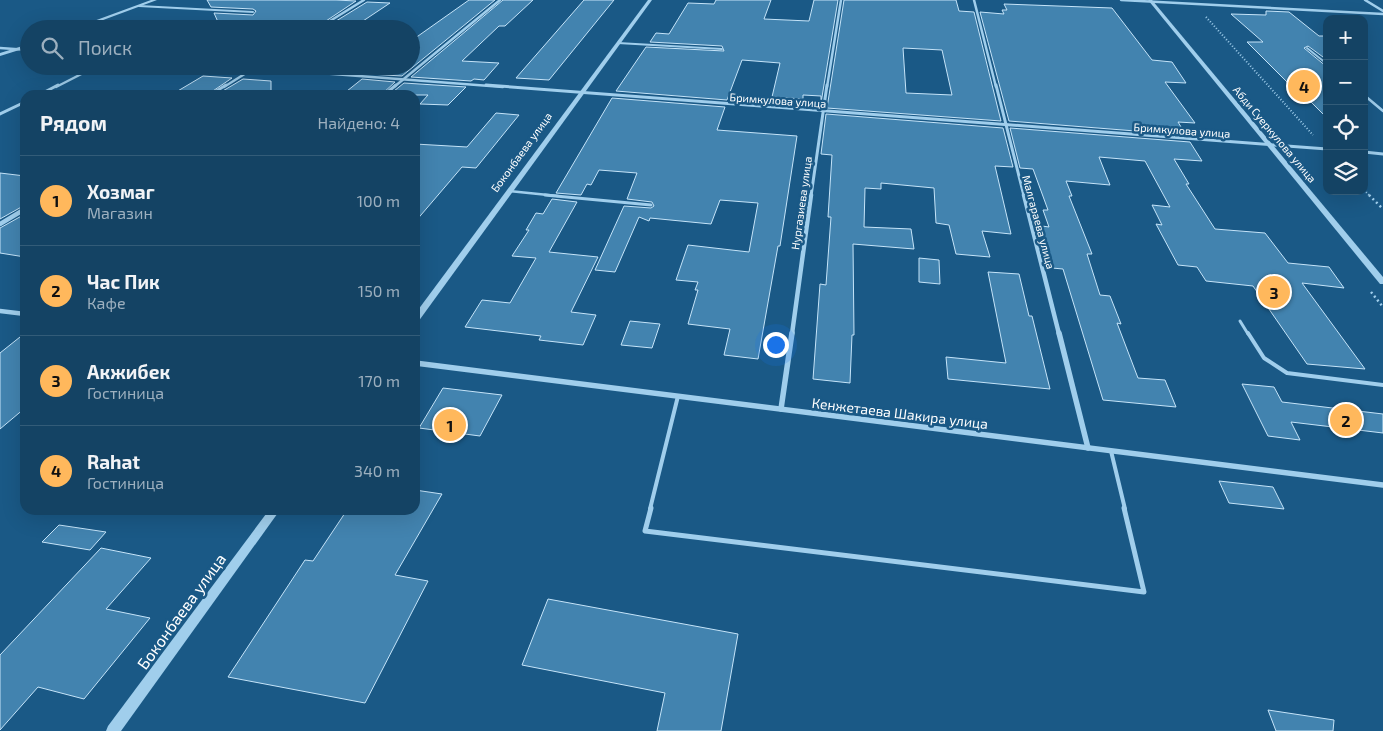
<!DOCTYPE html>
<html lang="ru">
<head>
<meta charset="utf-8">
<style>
	body { margin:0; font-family:"Exo 2",sans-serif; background:#1d4a6a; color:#f1f3f6 }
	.controls { position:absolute; right:15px; top:15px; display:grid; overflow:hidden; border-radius:10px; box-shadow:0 5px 20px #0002 }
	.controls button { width:45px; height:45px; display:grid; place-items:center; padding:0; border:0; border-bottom:1px solid #335c78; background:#144364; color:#f1f3f6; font:25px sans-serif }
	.you { position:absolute; left:775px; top:344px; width:18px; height:18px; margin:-12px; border:4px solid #fff; border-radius:50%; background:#1a73e8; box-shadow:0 0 0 8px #1a73e833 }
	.badge { display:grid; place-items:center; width:32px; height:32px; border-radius:50%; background:#ffb85c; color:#111; font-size:16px; font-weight:700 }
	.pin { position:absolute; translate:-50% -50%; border:2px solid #fff; box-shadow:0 1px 5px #0006 }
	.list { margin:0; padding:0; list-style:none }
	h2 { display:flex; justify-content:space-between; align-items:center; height:65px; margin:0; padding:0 20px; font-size:21px }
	h2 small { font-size:16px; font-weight:400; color:#9db0bf }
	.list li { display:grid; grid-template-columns:32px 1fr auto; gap:15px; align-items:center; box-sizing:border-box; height:90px; padding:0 20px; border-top:1px solid #335c78 }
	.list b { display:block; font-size:19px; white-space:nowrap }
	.list p { margin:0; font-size:16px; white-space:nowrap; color:#9db0bf }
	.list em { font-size:16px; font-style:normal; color:#9db0bf }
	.icon { flex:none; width:28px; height:28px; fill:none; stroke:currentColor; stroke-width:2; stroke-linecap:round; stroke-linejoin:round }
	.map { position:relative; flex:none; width:1383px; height:731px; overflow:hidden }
	.search { position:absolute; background:#144364; box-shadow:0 5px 20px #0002; left:20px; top:20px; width:400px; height:55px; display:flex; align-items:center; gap:12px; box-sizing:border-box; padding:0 18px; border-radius:28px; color:#9db0bf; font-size:19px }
	.panel { position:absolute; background:#144364; box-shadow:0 5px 20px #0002; left:20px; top:90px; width:400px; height:425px; border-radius:15px }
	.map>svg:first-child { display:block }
	.building { fill:#4283af; stroke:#c5e4f9; fill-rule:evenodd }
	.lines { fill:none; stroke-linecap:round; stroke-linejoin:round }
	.path-far1 { stroke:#a0ceec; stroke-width:2; stroke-dasharray:1 2; stroke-linecap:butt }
	.path { stroke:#a0ceec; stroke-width:2.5; stroke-dasharray:2 3; stroke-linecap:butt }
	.service-far4 { stroke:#a0ceec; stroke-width:2 }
	.service-far3 { stroke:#a0ceec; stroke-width:2.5 }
	.service-far2 { stroke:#a0ceec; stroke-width:3 }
	.service-far1 { stroke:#a0ceec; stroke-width:4 }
	.service { stroke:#a0ceec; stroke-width:5 }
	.minor-far3 { stroke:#a0ceec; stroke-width:2.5 }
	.minor-far2 { stroke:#a0ceec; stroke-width:3 }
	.minor-far1 { stroke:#a0ceec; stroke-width:4.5 }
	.minor { stroke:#a0ceec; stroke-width:5.5 }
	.tertiary { fill:#a0ceec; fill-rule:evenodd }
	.labels { text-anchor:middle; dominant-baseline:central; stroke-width:5; stroke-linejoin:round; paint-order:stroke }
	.far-street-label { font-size:11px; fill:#fff; stroke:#1a5986 }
	.street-label { font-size:14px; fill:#fff; stroke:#1a5986 }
	.near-street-label { font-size:16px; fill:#fff; stroke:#1a5986 }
</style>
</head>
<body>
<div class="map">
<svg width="1383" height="731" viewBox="0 0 1383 731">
	<rect width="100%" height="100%" fill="#1a5986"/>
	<g class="building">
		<path d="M 207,0 L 336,0 L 356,1 L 314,29 L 279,29 L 285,26 L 218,22 L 214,13 L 253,15 L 256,11 L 253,9 L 211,7 Z"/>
		<path d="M 469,0 L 495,0 L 402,76 L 369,74 L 378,66 L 411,66 L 411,41 Z"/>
		<path d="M 503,0 L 533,0 L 505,26 L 499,26 L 462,61 L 499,63 L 484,80 L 474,79 L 471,81 L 411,77 Z"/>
		<path d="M 584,0 L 614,0 L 549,80 L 516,78 Z"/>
		<path d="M 716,0 L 771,0 L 764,19 L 809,21 L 814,0 L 838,0 L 821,103 L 821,96 L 803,95 L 803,99 L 772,97 L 780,63 L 742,60 L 727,100 L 616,91 L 646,47 L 724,51 L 722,46 L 650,42 L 656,33 L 669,34 L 688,3 L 714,4 Z"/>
		<path d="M 844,0 L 956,0 L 959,11 L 974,12 L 1001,121 L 827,108 ZM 903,48 L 942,50 L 952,95 L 906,93 Z"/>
		<path d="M 367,2 L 390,3 L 351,29 L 323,29 Z"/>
		<path d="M 1004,4 L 1112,8 L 1152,60 L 1172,62 L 1186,83 L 1165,82 L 1195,123 L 1178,122 L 1186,135 L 1009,121 L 980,12 L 1004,14 L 1002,10 L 1007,10 Z"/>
		<path d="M 1266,11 L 1289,12 L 1319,36 L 1327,36 L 1327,60 L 1308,46 L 1304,48 L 1327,67 L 1327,118 L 1310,101 L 1305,100 L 1247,42 L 1263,42 L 1231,14 L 1266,15 Z"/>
		<path d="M 203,76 L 232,78 L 207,95 L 171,95 Z"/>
		<path d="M 243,79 L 271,81 L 271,95 L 216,95 Z"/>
		<path d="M 362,79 L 395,82 L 381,95 L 342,95 Z"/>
		<path d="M 404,83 L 466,87 L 448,105 L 420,104 L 428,95 L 389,95 Z"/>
		<path d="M 612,98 L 725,107 L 717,130 L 797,136 L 780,246 L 778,246 L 758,359 L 724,355 L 730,329 L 688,324 L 698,290 L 695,290 L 698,282 L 676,280 L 688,245 L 749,252 L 758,203 L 720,200 L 711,224 L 650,218 L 649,221 L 639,217 L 615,272 L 595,270 L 624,206 L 651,208 L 654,206 L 652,202 L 627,199 L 637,173 L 599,170 L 591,185 L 587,184 L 581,195 L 556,193 Z"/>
		<path d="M 496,113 L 519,115 L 476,168 L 462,167 L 415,222 L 415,144 L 467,147 Z"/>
		<path d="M 826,114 L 1003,128 L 1013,167 L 995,166 L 1011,234 L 982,231 L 990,257 L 956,254 L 949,225 L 936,223 L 934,188 L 881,183 L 881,189 L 865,188 L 864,227 L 911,229 L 914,249 L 853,244 L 854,335 L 852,335 L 850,383 L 813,379 L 820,284 L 826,285 L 831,217 L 828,217 L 832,155 L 821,154 Z"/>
		<path d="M 1010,128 L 1190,142 L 1202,161 L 1174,159 L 1189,184 L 1186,184 L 1215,229 L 1265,233 L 1288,263 L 1329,267 L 1344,288 L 1302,283 L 1365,369 L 1307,364 L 1253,286 L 1206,281 L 1197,267 L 1178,265 L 1156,224 L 1162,225 L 1152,205 L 1170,207 L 1145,161 L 1099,157 L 1110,185 L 1066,181 L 1072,196 L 1069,196 L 1092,254 L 1087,254 L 1100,295 L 1110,296 L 1121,324 L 1117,323 L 1138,378 L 1165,380 L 1176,407 L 1103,400 L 1063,269 L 1052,268 L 1042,226 L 1049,227 L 1043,210 L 1048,210 L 1033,169 L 1020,168 Z"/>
		<path d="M 0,173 L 25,176 L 25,205 L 0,219 Z"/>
		<path d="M 552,199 L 577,202 L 549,252 L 598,257 L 571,312 L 596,315 L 583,345 L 539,340 L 541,336 L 465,327 L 482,300 L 510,303 L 536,258 L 512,256 L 529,230 L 526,230 L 536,213 L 543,214 Z"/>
		<path d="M 25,214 L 25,257 L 0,253 L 0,228 Z"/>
		<path d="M 919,258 L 939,260 L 940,284 L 919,282 Z"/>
		<path d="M 988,272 L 1019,274 L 1029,316 L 1032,316 L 1050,389 L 948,379 L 946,357 L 1006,363 Z"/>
		<path d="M 630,321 L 660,324 L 652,348 L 621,345 Z"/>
		<path d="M 25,333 L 25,408 L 0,429 L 0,353 Z"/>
		<path d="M 1242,384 L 1274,387 L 1282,402 L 1383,414 L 1383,433 L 1291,422 L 1300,440 L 1268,436 Z"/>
		<path d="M 443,388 L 502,395 L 480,436 L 419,428 Z"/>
		<path d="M 1219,481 L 1273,487 L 1284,509 L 1229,503 Z"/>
		<path d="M 415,490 L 442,494 L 395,575 L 428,581 L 365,703 L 228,677 L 305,560 L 313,561 L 347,510 L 415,510 Z"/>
		<path d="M 59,525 L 106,532 L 90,550 L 42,542 Z"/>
		<path d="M 101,548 L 151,558 L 106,609 L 150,618 L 84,699 L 38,687 L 0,730 L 0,655 Z"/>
		<path d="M 548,599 L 738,634 L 721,731 L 657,731 L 665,693 L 522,665 Z"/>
		<path d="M 1268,710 L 1334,720 L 1333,731 L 1276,731 Z"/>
	</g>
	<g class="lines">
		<g class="path-far1">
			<path d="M 1206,17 L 1313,135"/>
			<path d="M 1364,190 L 1370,196"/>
		</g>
		<g class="path">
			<path d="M 1369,195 L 1383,209"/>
			<path d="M 1371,292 L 1383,307"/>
		</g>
		<g class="service-far4">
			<path d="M 139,6 L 253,12"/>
			<path d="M 618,43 L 722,49"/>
			<path d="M 1307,48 L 1327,64"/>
		</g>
		<g class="service-far3">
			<path d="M 1364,95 L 1383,111"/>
			<path d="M 509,191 L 558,196"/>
		</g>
		<g class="service-far2">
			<path d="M 545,195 L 651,205"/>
			<path d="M 1240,321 L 1248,334"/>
		</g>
		<g class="service-far1">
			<path d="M 1248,333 L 1264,358 L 1287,373 L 1383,385"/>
			<path d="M 1111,451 L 1125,509"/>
			<path d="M 650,509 L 678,396"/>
		</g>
		<path class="service" d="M 651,508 L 645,531 L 1144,592 L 1124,508"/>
		<g class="minor-far3">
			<path d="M 974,0 L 996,87"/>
			<path d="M 1121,0 L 1383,14"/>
			<path d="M 1365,0 L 1383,11"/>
			<path d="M 317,29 L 364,0"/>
			<path d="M 0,48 L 29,50"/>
			<path d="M 229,66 L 503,87"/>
			<path d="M 56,87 L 97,66"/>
			<path d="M 224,87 L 254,68"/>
			<path d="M 394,87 L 500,0"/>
			<path d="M 827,87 L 841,0"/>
		</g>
		<g class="minor-far2">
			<path d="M 486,85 L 1327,149"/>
			<path d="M 996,85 L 1024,196"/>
			<path d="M 39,95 L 58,85"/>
			<path d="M 210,95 L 226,85"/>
			<path d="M 384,95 L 396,85"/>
			<path d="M 0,114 L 25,102"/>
			<path d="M 1364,152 L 1383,154"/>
			<path d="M 811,196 L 827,85"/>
		</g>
		<g class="minor-far1">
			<path d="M 1024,195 L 1059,334"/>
			<path d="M 0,224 L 25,209"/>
			<path d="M 0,311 L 25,314"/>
			<path d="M 792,334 L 811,195"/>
		</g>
		<g class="minor">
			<path d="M 1059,333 L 1088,448"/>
			<path d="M 415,363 L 1383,485"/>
			<path d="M 781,409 L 792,333"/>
		</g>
		<g class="tertiary">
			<path d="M 151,0 L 157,0 L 79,29 L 72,29 Z"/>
			<path d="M 648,0 L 652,0 L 418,322 L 415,323 L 415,314 Z"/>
			<path d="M 1148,0 L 1152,0 L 1383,277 L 1383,284 L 1380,284 Z"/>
			<path d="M 29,44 L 29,47 L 0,56 L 0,53 Z"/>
			<path d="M 269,510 L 280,510 L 121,731 L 106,731 L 108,726 Z"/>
		</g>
	</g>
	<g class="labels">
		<g class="far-street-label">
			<text transform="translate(778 100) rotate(4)">Бримкулова улица</text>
			<text transform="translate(1182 130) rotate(4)">Бримкулова улица</text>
			<text transform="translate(1275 134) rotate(50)">Абди Суеркулова улица</text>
			<text transform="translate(521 152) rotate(-54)">Боконбаева улица</text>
			<text transform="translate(801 203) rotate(-82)">Нургазиева улица</text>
			<text transform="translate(1039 222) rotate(75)">Малгараева улица</text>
		</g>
		<g class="street-label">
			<text transform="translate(900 413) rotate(7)">Кенжетаева Шакира улица</text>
		</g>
		<g class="near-street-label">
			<text transform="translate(181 611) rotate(-54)">Боконбаева улица</text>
		</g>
	</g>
</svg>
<div class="controls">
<button>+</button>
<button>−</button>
<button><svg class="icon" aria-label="locate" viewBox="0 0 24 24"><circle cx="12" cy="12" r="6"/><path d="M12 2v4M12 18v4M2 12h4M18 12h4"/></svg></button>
<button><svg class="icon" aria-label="layers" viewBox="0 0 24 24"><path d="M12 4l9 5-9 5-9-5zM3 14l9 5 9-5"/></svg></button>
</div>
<div class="you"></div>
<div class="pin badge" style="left:450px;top:425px">1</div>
<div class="pin badge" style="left:1346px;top:420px">2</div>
<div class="pin badge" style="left:1274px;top:292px">3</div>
<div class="pin badge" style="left:1304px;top:86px">4</div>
<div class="search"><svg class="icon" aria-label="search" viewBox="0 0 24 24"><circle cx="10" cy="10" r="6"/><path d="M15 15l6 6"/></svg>Поиск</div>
<section class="panel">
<h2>Рядом<small>Найдено: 4</small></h2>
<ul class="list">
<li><span class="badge">1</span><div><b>Хозмаг</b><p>Магазин</p></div><em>100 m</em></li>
<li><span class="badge">2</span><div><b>Час Пик</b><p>Кафе</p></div><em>150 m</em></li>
<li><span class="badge">3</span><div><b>Акжибек</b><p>Гостиница</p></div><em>170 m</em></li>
<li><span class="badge">4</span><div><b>Rahat</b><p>Гостиница</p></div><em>340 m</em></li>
</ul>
</section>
</div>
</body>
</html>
